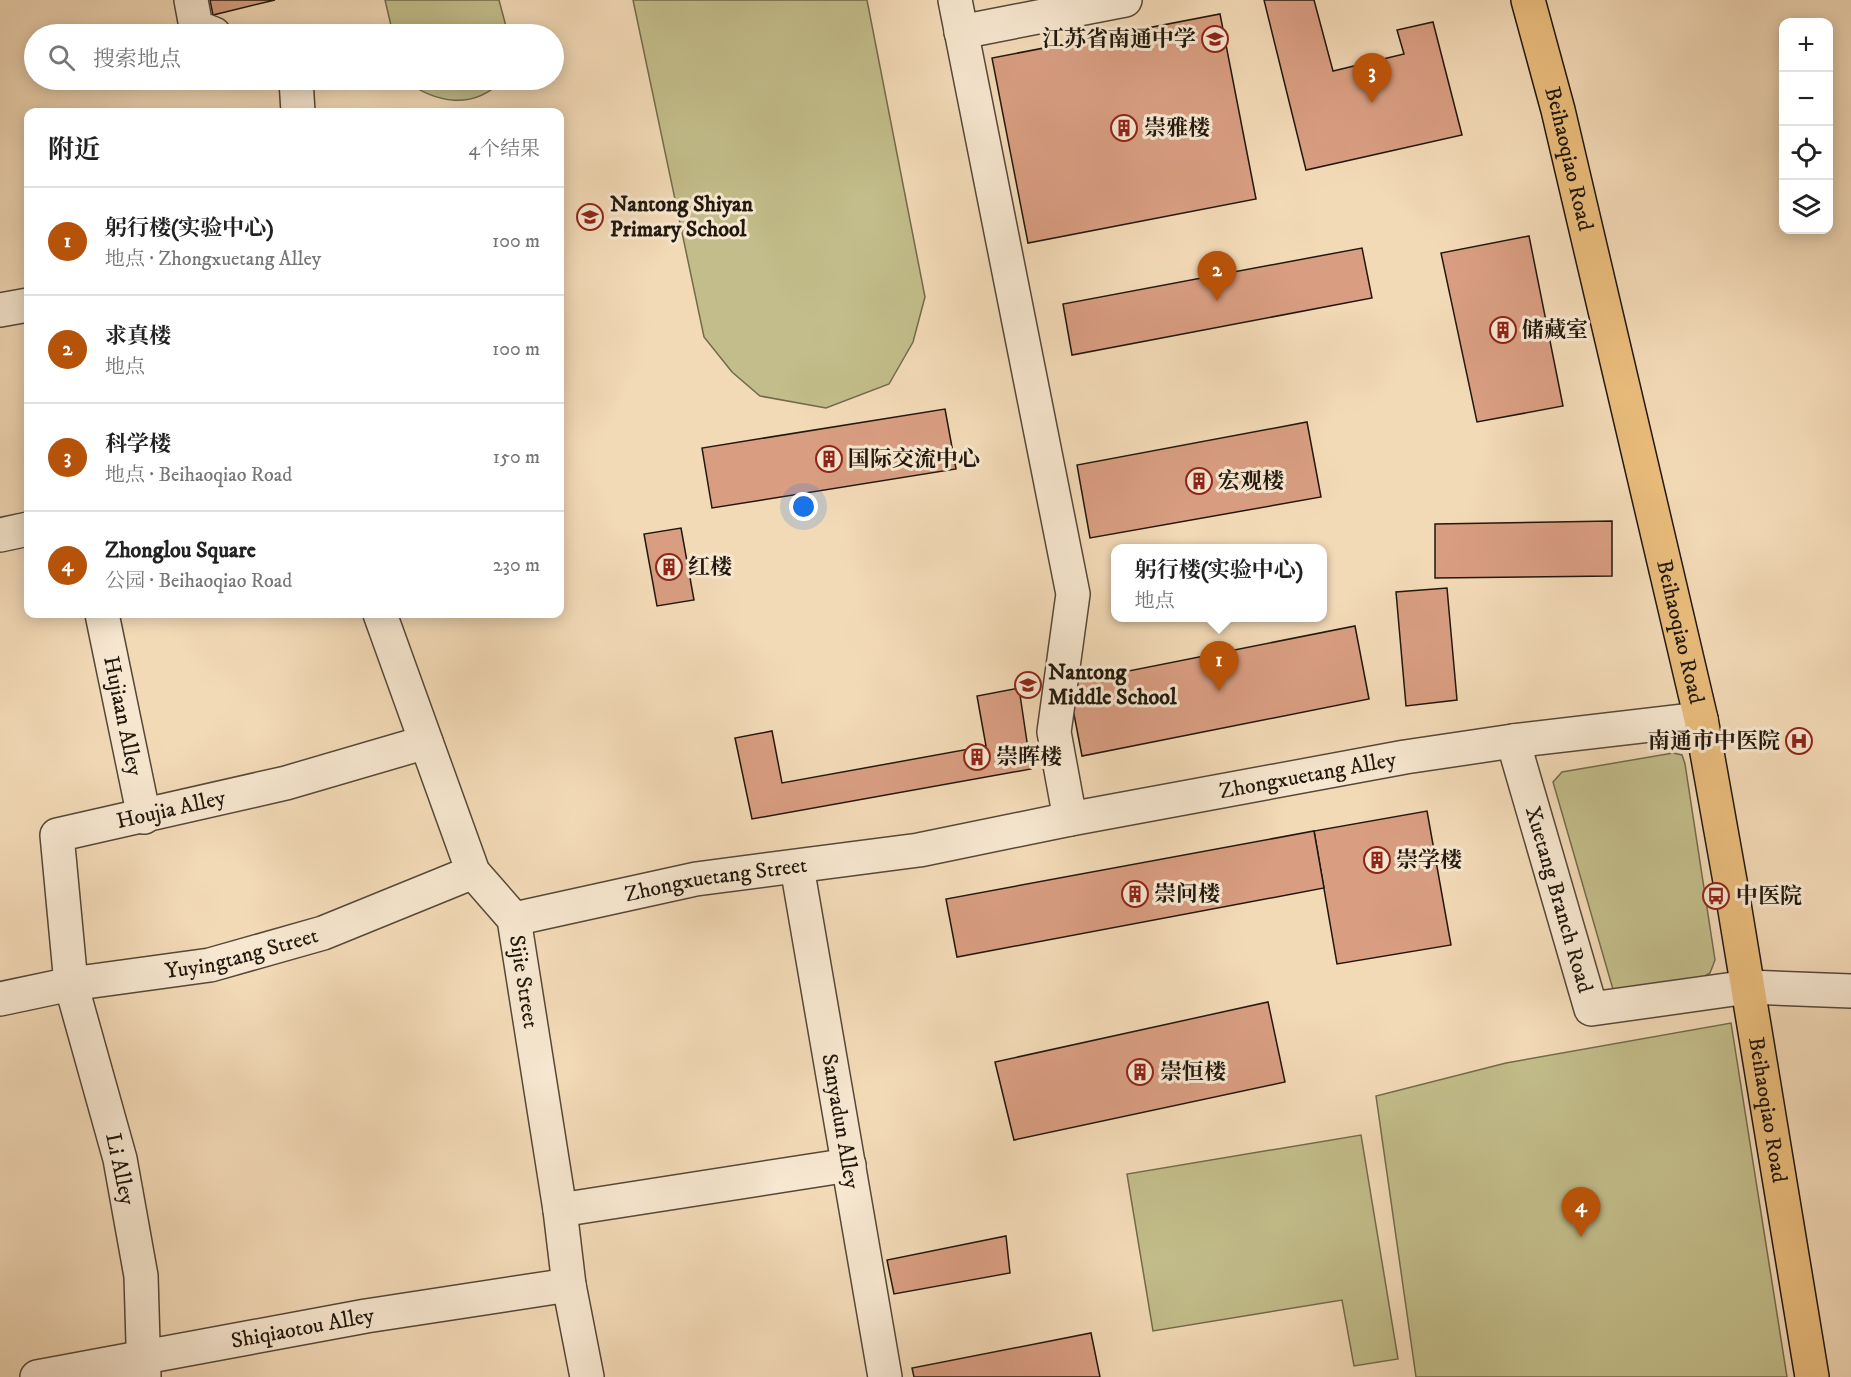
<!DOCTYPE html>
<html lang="zh">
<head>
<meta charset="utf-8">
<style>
	body { margin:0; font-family:"IM FELL DW Pica","Noto Serif SC",serif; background:#f6f6f6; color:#222 }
	.controls { position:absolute; right:18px; top:18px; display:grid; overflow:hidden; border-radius:12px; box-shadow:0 3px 15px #0003 }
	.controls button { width:54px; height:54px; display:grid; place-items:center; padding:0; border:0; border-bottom:2px solid #e0e0e0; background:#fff; color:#222; font:30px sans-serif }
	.you { position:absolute; left:804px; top:507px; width:21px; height:21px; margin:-15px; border:4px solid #fff; border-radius:50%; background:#1a73e8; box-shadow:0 0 0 9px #1a73e833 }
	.badge { display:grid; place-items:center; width:39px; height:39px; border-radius:50%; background:#b45309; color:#fff; font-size:20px; font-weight:700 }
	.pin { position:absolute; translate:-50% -50px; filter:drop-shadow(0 2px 3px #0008) }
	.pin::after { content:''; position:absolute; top:32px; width:21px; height:18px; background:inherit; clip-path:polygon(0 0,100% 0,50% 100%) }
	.popup { position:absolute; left:1111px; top:544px; width:216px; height:78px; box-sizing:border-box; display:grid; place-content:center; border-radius:12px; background:#fff; filter:drop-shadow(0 2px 4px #0005); font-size:20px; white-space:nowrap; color:#767676 }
	.popup b { font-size:22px; color:#222 }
	.popup::after { content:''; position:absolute; left:50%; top:100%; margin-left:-12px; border:12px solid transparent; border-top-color:#fff }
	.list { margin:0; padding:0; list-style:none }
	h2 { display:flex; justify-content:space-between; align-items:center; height:78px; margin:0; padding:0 24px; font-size:26px }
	h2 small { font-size:20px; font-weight:400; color:#767676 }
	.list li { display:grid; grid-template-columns:39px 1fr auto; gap:18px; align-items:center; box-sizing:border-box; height:108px; padding:0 24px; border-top:2px solid #e0e0e0 }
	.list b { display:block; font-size:22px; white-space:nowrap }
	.list p { margin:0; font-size:20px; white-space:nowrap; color:#767676 }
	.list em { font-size:20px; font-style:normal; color:#767676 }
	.icon { flex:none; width:33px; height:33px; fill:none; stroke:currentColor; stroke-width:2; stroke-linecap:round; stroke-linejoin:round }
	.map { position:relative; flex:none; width:1851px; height:1377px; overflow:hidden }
	.search { position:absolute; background:#fff; box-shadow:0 3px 15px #0003; left:24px; top:24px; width:540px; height:66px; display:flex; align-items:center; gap:15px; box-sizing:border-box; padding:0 21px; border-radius:33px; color:#767676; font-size:22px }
	.panel { position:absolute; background:#fff; box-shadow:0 3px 15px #0003; left:24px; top:108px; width:540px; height:510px; border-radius:12px }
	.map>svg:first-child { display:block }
	.green { fill:#c2bd8a; stroke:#726a4c; stroke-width:1.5 }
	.building { fill:#d99e82; stroke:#21180d; stroke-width:1.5 }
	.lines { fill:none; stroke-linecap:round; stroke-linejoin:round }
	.minor-casing { stroke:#564838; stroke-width:36 }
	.major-casing { stroke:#21180d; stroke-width:36 }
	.minor { stroke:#f7e7d0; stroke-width:33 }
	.major { stroke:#eabd7c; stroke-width:33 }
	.labels { text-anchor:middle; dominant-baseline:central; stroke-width:6; stroke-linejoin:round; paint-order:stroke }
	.poi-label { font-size:22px; font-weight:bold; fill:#21180d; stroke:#f7e7d0; text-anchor:start }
	.street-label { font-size:22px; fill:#21180d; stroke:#f7e7d0 }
</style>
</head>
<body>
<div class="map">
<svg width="1851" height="1377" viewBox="0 0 1851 1377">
	<rect width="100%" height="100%" fill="#f3dab7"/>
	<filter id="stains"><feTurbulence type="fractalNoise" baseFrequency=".00333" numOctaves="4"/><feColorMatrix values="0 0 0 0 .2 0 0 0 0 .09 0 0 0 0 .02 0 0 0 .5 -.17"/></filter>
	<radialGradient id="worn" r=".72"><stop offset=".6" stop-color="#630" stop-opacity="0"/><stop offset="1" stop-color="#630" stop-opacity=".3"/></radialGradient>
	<g class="green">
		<path d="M 385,0 L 499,0 L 508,34 L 393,34 Z"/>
		<path d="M 633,0 L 867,0 L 925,297 L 913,342 L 889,384 L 826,408 L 760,396 L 732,372 L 704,337 Z"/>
		<path d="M 404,80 L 503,80 C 472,111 436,103 404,80 Z"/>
		<path d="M 1673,753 L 1682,755 L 1685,764 L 1715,960 L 1710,973 L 1698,980 L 1614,993 L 1553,782 L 1562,772 Z"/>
		<path d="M 1731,1023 L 1787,1377 L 1416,1377 L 1376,1096 L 1506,1063 Z"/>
		<path d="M 1361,1135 L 1398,1359 L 1354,1366 L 1342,1300 L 1153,1331 L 1127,1174 Z"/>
	</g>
	<g class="building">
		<path d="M 210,0 L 275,0 L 213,15 Z"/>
		<path d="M 1264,0 L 1314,0 L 1333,71 L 1404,54 L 1397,30 L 1433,22 L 1462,135 L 1306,170 Z"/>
		<path d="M 1220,14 L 1256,199 L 1028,243 L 992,58 Z"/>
		<path d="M 1529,236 L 1563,406 L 1477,422 L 1441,253 Z"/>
		<path d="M 1362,248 L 1372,298 L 1072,355 L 1063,304 Z"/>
		<path d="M 945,409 L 956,469 L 712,508 L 702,448 Z"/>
		<path d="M 1307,422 L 1321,497 L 1090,538 L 1077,465 Z"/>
		<path d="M 1612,521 L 1612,576 L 1435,578 L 1435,524 Z"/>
		<path d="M 681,528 L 694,600 L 657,606 L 644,534 Z"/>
		<path d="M 1447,588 L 1457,700 L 1406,706 L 1396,592 Z"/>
		<path d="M 1355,626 L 1369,699 L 1082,756 L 1068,683 Z"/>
		<path d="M 1019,688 L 1031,769 L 752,819 L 735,738 L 772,731 L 782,783 L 986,746 L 977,696 Z"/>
		<path d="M 1427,811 L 1451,945 L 1337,964 L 1314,831 Z"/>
		<path d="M 1314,831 L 1324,888 L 957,957 L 946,899 Z"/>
		<path d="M 1268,1002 L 1285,1082 L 1014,1140 L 995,1062 Z"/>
		<path d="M 1006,1236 L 1010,1273 L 894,1294 L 887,1260 Z"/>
		<path d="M 1091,1333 L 1100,1377 L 914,1377 L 912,1368 Z"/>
	</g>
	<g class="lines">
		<defs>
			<g id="minor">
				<path d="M 191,0 L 196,27 L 214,34"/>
				<path d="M 955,0 L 1073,594 L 1054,732 L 1070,819"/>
				<path d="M 961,32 L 1125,0"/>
				<path d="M 296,80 L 298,112"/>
				<path d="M 0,310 L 28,305"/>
				<path d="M 0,535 L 28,529"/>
				<path id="s1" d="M 102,614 L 144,817"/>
				<path id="s2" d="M 380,614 L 473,872 L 514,919 L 560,1210 L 569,1285 L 587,1377"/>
				<path id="s3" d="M 1513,741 L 1591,1009 L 1748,987 L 1851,991"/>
				<path id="s4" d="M 797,867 L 885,1377"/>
				<path id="s5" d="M 514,919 L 696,879 L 919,850 L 1070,819 L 1405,757 L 1513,741 L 1701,719"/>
				<path id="s6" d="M 0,999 L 71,984 L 210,965 L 323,933 L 473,872"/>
				<path d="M 560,1210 L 849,1165"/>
				<path id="s7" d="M 37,1377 L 366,1316 L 569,1285"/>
				<path id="s8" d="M 144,1377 L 141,1276 L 120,1159 L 71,984 L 57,835 L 286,783 L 426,742"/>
			</g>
			<g id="major">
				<path id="s9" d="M 1528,0 L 1558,110 L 1701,719 L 1733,898 L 1812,1377"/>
			</g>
		</defs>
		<use href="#minor" class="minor-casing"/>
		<use href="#major" class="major-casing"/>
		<use href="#minor" class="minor"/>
		<use href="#major" class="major"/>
	</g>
	<defs>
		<symbol id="school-ring" viewBox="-11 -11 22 22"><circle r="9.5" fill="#f7e7d0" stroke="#8f2418" stroke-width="1.5"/><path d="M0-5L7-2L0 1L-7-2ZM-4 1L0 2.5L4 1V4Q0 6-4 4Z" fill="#8f2418"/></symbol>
		<symbol id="building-ring" viewBox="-11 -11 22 22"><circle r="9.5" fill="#f7e7d0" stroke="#8f2418" stroke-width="1.5"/><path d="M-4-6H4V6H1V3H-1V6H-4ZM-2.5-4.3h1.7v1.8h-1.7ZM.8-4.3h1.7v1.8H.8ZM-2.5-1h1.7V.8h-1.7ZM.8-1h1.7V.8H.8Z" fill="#8f2418"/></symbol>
		<symbol id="hospital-ring" viewBox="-11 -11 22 22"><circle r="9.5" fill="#f7e7d0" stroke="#8f2418" stroke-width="1.5"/><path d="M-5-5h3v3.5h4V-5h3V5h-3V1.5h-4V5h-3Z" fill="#8f2418"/></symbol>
		<symbol id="bus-ring" viewBox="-11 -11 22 22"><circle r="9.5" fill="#f7e7d0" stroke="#8f2418" stroke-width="1.5"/><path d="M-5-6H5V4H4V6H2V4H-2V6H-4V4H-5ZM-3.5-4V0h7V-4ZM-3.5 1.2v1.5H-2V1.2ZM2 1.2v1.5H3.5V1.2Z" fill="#8f2418"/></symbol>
	</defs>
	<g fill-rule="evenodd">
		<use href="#school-ring" x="1200" y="24" width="30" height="30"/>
		<use href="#building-ring" x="1109" y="113" width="30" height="30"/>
		<use href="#school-ring" x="575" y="202" width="30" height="30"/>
		<use href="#building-ring" x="1488" y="315" width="30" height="30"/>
		<use href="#building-ring" x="814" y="444" width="30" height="30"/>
		<use href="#building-ring" x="1184" y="466" width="30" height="30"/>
		<use href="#building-ring" x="654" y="552" width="30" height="30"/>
		<use href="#school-ring" x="1013" y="670" width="30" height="30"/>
		<use href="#hospital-ring" x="1784" y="726" width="30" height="30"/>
		<use href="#building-ring" x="962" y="742" width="30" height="30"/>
		<use href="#building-ring" x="1362" y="845" width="30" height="30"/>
		<use href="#building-ring" x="1120" y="879" width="30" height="30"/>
		<use href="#bus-ring" x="1701" y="881" width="30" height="30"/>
		<use href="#building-ring" x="1125" y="1057" width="30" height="30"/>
	</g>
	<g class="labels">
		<g class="poi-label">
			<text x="1196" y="39" text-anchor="end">江苏省南通中学</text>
			<text x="1144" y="128">崇雅楼</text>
			<text x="610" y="204">Nantong Shiyan<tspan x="610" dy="25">Primary School</tspan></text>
			<text x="1522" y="330">储藏室</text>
			<text x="848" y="459">国际交流中心</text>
			<text x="1218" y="481">宏观楼</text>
			<text x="688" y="567">红楼</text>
			<text x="1048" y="672">Nantong<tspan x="1048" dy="25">Middle School</tspan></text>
			<text x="1780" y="741" text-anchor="end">南通市中医院</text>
			<text x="996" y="757">崇晖楼</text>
			<text x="1396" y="860">崇学楼</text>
			<text x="1154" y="894">崇问楼</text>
			<text x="1736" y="896">中医院</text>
			<text x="1160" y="1072">崇恒楼</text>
		</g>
		<g class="street-label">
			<text stroke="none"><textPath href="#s9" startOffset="164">Beihaoqiao Road</textPath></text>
			<text stroke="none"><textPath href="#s9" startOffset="650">Beihaoqiao Road</textPath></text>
			<text stroke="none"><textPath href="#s1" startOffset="104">Hujiaan Alley</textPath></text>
			<text stroke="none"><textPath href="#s5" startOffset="807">Zhongxuetang Alley</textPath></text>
			<text stroke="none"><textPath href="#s8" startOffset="668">Houjia Alley</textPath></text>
			<text stroke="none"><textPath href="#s5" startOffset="206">Zhongxuetang Street</textPath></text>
			<text stroke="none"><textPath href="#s3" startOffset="165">Xuetang Branch Road</textPath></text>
			<text stroke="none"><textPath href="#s6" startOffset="246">Yuyingtang Street</textPath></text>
			<text stroke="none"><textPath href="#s2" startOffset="400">Sijie Street</textPath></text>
			<text stroke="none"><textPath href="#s9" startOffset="1136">Beihaoqiao Road</textPath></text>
			<text stroke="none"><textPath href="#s4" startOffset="258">Sanyadun Alley</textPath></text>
			<text transform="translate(120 1169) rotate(78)">Li Alley</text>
			<text stroke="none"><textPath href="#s7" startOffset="270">Shiqiaotou Alley</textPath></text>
		</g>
	</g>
	<rect width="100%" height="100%" filter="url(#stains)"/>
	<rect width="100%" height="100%" fill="url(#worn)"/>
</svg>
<div class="controls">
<button>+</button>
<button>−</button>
<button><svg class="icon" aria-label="locate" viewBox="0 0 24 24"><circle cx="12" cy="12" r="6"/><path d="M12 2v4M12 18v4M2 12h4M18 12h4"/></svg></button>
<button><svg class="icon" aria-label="layers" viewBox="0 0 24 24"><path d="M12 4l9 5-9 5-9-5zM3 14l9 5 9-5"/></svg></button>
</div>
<div class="you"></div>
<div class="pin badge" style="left:1219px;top:691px">1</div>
<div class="popup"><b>躬行楼(实验中心)</b>地点</div>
<div class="pin badge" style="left:1217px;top:301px">2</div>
<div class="pin badge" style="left:1372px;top:103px">3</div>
<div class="pin badge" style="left:1581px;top:1237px">4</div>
<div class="search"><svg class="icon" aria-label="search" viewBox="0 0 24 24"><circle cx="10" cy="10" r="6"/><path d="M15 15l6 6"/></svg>搜索地点</div>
<section class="panel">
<h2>附近<small>4个结果</small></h2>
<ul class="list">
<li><span class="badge">1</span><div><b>躬行楼(实验中心)</b><p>地点 · Zhongxuetang Alley</p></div><em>100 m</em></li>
<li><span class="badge">2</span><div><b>求真楼</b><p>地点</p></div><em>100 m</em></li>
<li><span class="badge">3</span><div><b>科学楼</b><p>地点 · Beihaoqiao Road</p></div><em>150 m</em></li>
<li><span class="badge">4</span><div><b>Zhonglou Square</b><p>公园 · Beihaoqiao Road</p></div><em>230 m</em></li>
</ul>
</section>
</div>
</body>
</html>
